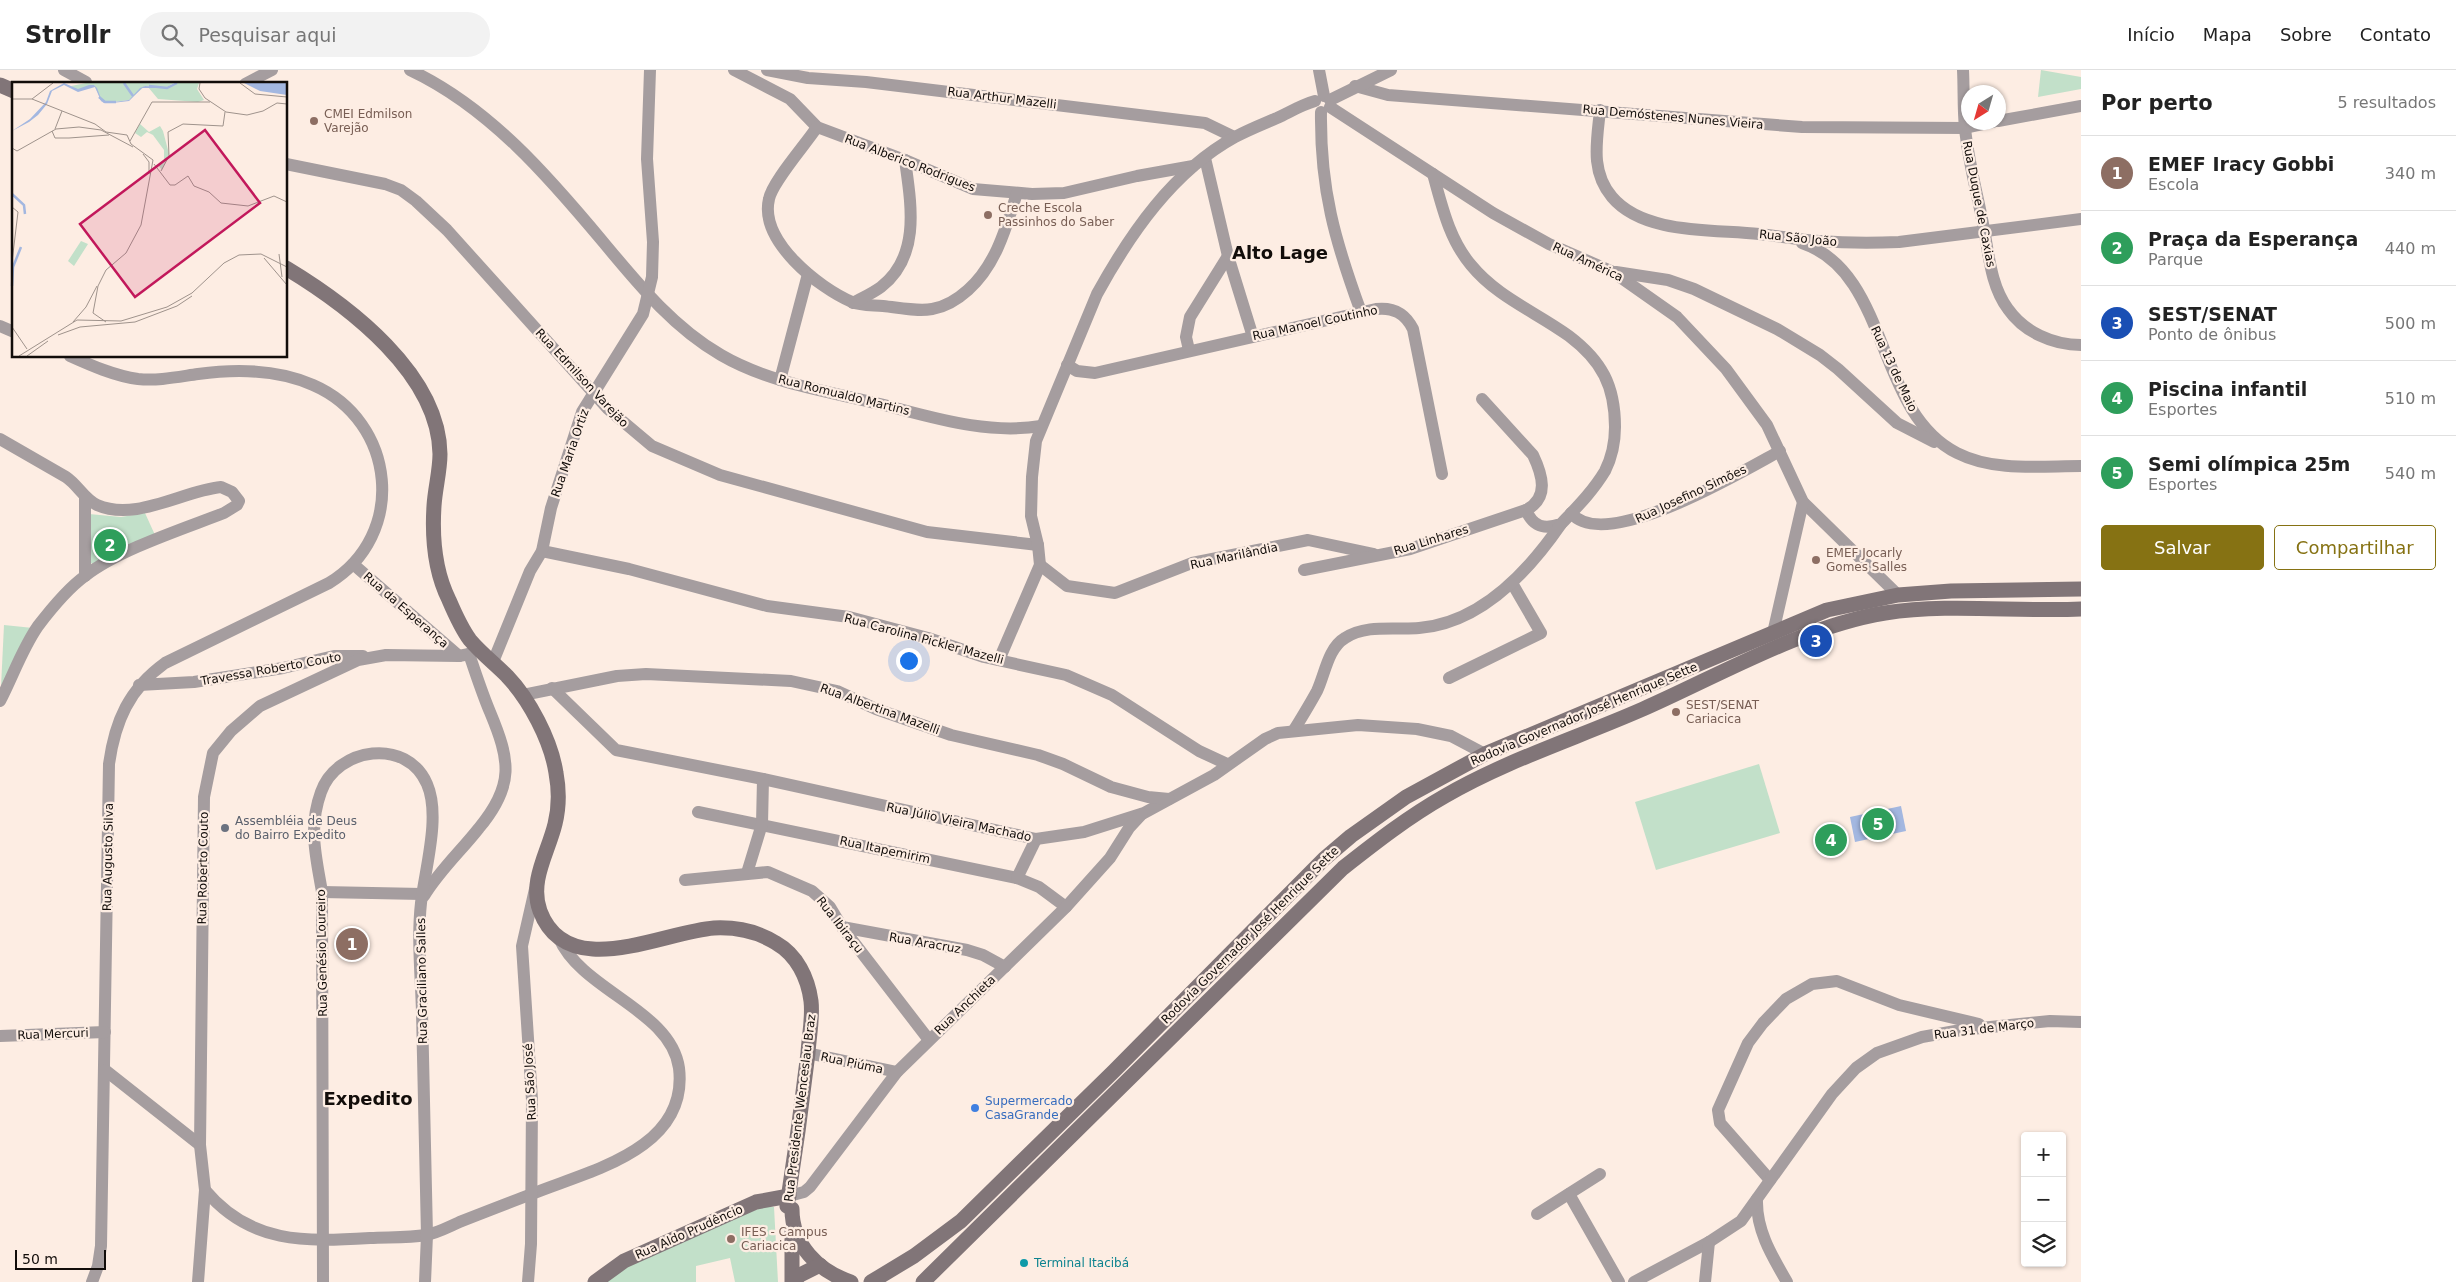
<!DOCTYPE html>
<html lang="pt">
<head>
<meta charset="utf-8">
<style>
	body { margin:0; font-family:"DejaVu Sans",sans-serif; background:#f2f2f2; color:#222 }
	.controls { position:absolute; right:15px; bottom:15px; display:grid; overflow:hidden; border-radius:5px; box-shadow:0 1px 4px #0004 }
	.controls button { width:45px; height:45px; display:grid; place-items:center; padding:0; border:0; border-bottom:1px solid #e0e0e0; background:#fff; color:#222; font:25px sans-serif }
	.compass { position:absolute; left:1961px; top:15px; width:45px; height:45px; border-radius:50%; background:#fff; box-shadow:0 1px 4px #0004; rotate:217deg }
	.scale { position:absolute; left:15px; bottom:12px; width:91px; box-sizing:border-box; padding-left:5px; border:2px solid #120d0a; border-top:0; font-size:14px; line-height:18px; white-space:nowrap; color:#120d0a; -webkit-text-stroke:4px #fdede3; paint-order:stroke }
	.you { position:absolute; left:908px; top:590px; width:18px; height:18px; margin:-12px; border:4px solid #fff; border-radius:50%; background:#1a73e8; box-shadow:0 0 0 8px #1a73e833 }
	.badge { display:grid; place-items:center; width:32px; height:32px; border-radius:50%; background:#867213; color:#fff; font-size:16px; font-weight:700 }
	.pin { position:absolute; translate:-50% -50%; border:2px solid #fff; box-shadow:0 1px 5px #0006 }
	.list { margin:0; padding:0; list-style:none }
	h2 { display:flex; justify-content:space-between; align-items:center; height:65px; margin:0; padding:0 20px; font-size:21px }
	h2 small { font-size:16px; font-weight:400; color:#767676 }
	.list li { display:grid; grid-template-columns:32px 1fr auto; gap:15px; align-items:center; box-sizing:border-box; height:75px; padding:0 20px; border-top:1px solid #e0e0e0 }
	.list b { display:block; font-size:19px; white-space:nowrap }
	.list p { margin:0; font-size:16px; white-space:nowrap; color:#767676 }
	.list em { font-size:16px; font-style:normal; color:#767676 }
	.actions { display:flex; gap:10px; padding:15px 20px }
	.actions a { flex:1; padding:11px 0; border:1px solid #867213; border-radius:5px; text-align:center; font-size:18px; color:#867213 }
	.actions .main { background:#867213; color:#fff }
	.icon { flex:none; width:28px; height:28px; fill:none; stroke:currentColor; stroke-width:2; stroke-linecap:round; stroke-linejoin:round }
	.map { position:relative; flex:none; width:2081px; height:1212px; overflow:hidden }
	header { display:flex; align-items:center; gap:30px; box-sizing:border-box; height:70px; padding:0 25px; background:#fff; border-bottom:1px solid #e0e0e0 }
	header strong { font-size:24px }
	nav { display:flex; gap:28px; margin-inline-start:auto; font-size:18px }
	.search { width:350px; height:45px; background:#f2f2f2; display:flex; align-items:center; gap:12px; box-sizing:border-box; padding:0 18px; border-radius:28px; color:#767676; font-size:19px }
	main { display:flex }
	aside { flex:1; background:#fff }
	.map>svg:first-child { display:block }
	.green { fill:#c2e0c9 }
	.water { fill:#a3b7e0 }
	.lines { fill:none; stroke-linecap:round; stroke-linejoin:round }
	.street { stroke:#a59d9f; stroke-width:12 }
	.secondary { stroke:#817578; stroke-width:15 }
	.education-dot { fill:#8d6e63; stroke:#fdede3; stroke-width:2 }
	.worship-dot { fill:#6b7280; stroke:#fdede3; stroke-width:2 }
	.shop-dot { fill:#3f7fe0; stroke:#fdede3; stroke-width:2 }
	.culture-dot { fill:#0f9aa8; stroke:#fdede3; stroke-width:2 }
	.labels { text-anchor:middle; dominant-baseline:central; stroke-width:4.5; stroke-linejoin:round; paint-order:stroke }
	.street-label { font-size:12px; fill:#120d0a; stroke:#fdede3 }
	.education-label { font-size:12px; fill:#785e54; stroke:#fdede3; text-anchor:start }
	.worship-label { font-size:12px; fill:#5b616d; stroke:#fdede3; text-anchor:start }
	.shop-label { font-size:12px; fill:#366cbe; stroke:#fdede3; text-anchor:start }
	.culture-label { font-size:12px; fill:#0d838f; stroke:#fdede3; text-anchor:start }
	.district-label { font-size:18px; font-weight:bold; fill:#120d0a; stroke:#fdede3 }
	.inset-river { fill:none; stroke:#a3b7e0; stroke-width:2.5 }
	.inset-road { fill:none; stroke:#9f938c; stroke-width:1 }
	.view { fill:#c2185b; fill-opacity:0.15; stroke:#c2185b; stroke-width:2.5 }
	.inset-edge { fill:none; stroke:#120d0a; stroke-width:2.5 }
</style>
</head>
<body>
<header>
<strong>Strollr</strong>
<div class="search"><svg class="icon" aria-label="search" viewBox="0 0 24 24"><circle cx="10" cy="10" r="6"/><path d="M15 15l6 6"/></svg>Pesquisar aqui</div>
<nav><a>Início</a><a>Mapa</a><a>Sobre</a><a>Contato</a></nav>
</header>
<main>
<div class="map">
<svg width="2081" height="1212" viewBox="0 0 2081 1212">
	<rect width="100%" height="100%" fill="#fdede3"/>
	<g class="green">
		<path d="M 2041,0 L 2081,7 L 2081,19 L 2038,27 Z"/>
		<path d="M 145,443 L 155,465 L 94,494 L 90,493 L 89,444 L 121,447 Z"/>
		<path d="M 4,555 L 33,558 L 1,617 Z"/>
		<path d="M 1759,694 L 1780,763 L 1656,800 L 1635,732 Z"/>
		<path d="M 768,1136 L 774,1137 L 778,1212 L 735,1212 L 730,1188 L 696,1196 L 696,1212 L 600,1212 L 612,1203 L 745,1143 Z"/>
	</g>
	<g class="water">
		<path d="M 1901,736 L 1906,761 L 1855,772 L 1850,747 Z"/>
		<path d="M 1840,760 L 1843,775 L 1822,780 L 1818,765 Z"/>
	</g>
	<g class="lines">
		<g class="street">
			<path d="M 64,0 L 86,12"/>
			<path d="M 410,0 C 489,37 549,107 604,173 C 639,215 673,257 721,285 C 769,313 827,321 880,334 C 932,347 986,365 1041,356"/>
			<path d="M 734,0 L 790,29 L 817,57 L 905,90 L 973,119 L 1032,124 L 1064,123 L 1137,106 L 1193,96"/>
			<path d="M 767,0 L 808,8 L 866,12 L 1205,53 L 1234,67"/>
			<path d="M 1319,0 L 1324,26"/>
			<path d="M 1963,0 C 1964,19 1963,39 1965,58 C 1968,91 1978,126 1984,159 C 1989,186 1991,216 2008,239 C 2024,262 2053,275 2081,275"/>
			<path d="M 245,14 L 272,0"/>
			<path d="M 1355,16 L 1388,25 L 1802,57 L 1965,58 L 1993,52"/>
			<path d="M 1330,30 L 1391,0"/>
			<path d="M 1330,37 L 1493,143 L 1549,174 L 1613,202 L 1677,247 L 1726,299 L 1767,355 L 1803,432 L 1898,525"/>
			<path d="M 1600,40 C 1597,71 1590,101 1612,127 C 1644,165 1715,159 1759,164 C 1779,166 1799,170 1819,171 C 1846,173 1873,173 1899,172 L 2081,149"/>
			<path d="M 1321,42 C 1320,119 1335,171 1361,242"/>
			<path d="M 1998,51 L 2081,36"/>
			<path d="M 817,57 C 806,74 772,112 769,129 C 759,171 819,218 852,232 C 861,236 873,235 883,236 C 918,240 938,247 968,220 C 996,195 1006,158 1017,123"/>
			<path d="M 1205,88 L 1228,186 L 1253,267"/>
			<path d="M 286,94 L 385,114 L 401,120 L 416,131 L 447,160 L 608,339 L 652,376 L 720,405 L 927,462 L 1038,475"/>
			<path d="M 1433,104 C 1442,136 1449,169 1471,195 C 1497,227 1536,242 1569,266 C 1602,291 1615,316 1615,357 C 1615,372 1612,387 1605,401 C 1593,421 1577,437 1561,454 C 1544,460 1533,457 1526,440"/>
			<path d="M 1802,173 C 1891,203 1874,341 1957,383 C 1994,402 2041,396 2081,396"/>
			<path d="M 1616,202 L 1668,210 L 1694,219 L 1777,259 L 1820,285 L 1838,299 L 1897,353 L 1934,372"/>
			<path d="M 853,233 C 862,228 873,223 881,217 C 921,186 911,134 905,90"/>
			<path d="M 0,256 L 14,262"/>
			<path d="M 1189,280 L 1186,267 L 1190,247 L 1228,186"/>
			<path d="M 70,286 C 90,295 115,306 138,309 C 158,311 177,307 198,304 C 235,299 277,299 313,315 C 396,351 408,465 329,513 L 165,593 C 129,619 115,651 109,694 L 101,1176 L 98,1196 L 92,1212"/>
			<path d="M 1067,295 L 1077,301 L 1095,303 L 1376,239 C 1393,237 1405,243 1413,259 L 1442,404"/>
			<path d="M 780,310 L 808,204"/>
			<path d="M 0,369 L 66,407 C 78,415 84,429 97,435 C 136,452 182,421 221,417 L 232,422 L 239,431 L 237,435 L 224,443 C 183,459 118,480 85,506 C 67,519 51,539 38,556 C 22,579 13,606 0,631"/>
			<path d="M 1571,443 C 1605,484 1743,401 1780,381"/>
			<path d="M 542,481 L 629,499 L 767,536 L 849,547 L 928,568 L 984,587 L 1066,605 L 1112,625 L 1199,681 L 1227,694"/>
			<path d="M 353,494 L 459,586"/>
			<path d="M 1040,495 L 1067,516 L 1115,523 L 1192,493 L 1308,470 L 1374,484"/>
			<path d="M 1304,500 L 1410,479 L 1526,440 C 1550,428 1542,404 1533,385 L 1482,329"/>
			<path d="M 85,506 L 85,427"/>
			<path d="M 1773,563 L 1803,432"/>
			<path d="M 999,590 L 1040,495 L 1038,475 L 1031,446 L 1032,407 L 1036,371 L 1097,224 C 1130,164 1173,101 1235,67 C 1248,60 1263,54 1277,48 C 1290,42 1301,35 1315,31"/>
			<path d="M 493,592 L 530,501 L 542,481 L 551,438 L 582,342 L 643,244 L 652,207 L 653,172 L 647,89 L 650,0"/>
			<path d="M 1449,608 L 1541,563 L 1512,513"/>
			<path d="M 139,615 L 194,612 L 283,598 L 334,586 L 363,586"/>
			<path d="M 552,618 L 616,680 L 763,709 L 1036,769 L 1084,762 L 1144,743 L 1214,705 L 1265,669 L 1278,663 L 1358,655 L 1417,659 L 1451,666 L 1485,684"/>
			<path d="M 523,625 L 617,606 L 646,604 L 791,611 L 837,621 L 876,639 L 951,665 L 1038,685 L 1063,694 L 1111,717 L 1148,727 L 1169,729"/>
			<path d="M 1294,660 C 1302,647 1310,634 1317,621 C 1325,604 1328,578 1345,568 C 1366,554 1395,560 1419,558 C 1481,553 1528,502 1561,454"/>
			<path d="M 698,742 L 1017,808 L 1039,817 L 1066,837"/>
			<path d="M 747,803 L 762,754 L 763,709"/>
			<path d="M 1017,808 L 1036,769"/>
			<path d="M 685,810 L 768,802 L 812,821 L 830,837 L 842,857 L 929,970"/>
			<path d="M 322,822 L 422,824"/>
			<path d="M 424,826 C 439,801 461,781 479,758 C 515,715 510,690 490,642 C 482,623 476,604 469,584"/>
			<path d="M 842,857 L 967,880 L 983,885 L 1005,897"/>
			<path d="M 0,966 L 105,962"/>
			<path d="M 807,983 L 897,1002"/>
			<path d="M 105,1000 L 200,1075"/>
			<path d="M 1770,1110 L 1720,1053 L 1718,1040 L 1748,973 L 1763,953 L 1786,929 L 1812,914 L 1837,911 L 1899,935 L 1979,954"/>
			<path d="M 205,1120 C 250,1174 305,1172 370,1168 C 388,1167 408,1168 426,1165 C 438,1163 450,1156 462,1151 C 485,1142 508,1133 532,1124 C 588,1101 689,1080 679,998 C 671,940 582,921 559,868"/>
			<path d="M 1569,1124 L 1619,1212"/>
			<path d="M 789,1126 L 804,1122 L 810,1117 L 897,1002 L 1066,837 L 1110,788 L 1129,758 L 1142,744"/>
			<path d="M 1757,1129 C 1756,1160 1772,1186 1787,1212"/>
			<path d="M 1537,1144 L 1600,1104"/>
			<path d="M 198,1212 L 205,1120 L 200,1075 L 204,727 L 213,683 L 231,661 L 260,636 L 358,590 L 386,585 L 459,586 L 469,584 L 479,579"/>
			<path d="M 323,1212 L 322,822 C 316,786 308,758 321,722 C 337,677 407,667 427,714 C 441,746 425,799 421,833 C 417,868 421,906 422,942 C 424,1016 425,1091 427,1165 L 425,1212"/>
			<path d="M 528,1212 L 531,1174 L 532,1030 L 522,876 L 535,819"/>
			<path d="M 1634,1212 L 1709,1172 L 1741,1151 L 1832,1024 L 1856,998 L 1877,983 L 1922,967 L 1961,960 L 2050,951 L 2081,952"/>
			<path d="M 1705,1212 L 1709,1172"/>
		</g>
		<g class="secondary">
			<path d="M 0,15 L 14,21"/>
			<path d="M 286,198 C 349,236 439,304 440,384 C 440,401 435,419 434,436 C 432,467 435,502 449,530 C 455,544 461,558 470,570 C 481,583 495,594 507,606 C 529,629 551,670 556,703 C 559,719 559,738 555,754 C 548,783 529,811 540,841 C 567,913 662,862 714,858 C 736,857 757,861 776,873 C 797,885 808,908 811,931 C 813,948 809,966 808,983 C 802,1034 795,1085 787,1136 L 792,1139 C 792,1175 818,1201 851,1212"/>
			<path d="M 792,1161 L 792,1212"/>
			<path d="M 595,1212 L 624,1191 L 756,1132 L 789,1126"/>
			<path d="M 793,1212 L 800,1205 L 820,1195"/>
			<path d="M 871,1212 L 914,1186 L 961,1151 L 1114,1001 L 1324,789 L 1351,766 L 1406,727 L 1485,684 L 1827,540 L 1898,525 L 1951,521 L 2081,519"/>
			<path d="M 923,1212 L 1343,798 C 1376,772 1408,747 1445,726 C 1507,690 1577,668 1643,639 C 1718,606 1804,556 1885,543 C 1949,533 2016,542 2081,539"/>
		</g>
	</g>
	<g class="education-dot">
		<circle cx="314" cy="51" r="5"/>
		<circle cx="988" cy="145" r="5"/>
		<circle cx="1816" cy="490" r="5"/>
		<circle cx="1676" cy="642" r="5"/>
		<circle cx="731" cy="1169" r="5"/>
	</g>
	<circle class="worship-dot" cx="225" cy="758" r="5"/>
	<circle class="shop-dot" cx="975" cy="1038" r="5"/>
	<circle class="culture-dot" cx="1024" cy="1193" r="5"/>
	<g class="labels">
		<g class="street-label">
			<text transform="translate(1002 28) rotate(7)">Rua Arthur Mazelli</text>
			<text transform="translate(1673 47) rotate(5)">Rua Demóstenes Nunes Vieira</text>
			<text transform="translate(910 93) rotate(21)">Rua Alberico Rodrigues</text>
			<text transform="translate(1979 134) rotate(79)">Rua Duque de Caxias</text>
			<text transform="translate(1798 168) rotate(6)">Rua São João</text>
			<text transform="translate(1588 192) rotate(25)">Rua América</text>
			<text transform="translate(1315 253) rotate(-12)">Rua Manoel Coutinho</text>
			<text transform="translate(1894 299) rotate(65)">Rua 13 de Maio</text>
			<text transform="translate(582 308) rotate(47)">Rua Edmilson Varejão</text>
			<text transform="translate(844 325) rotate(14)">Rua Romualdo Martins</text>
			<text transform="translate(570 383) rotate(-71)">Rua Maria Ortiz</text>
			<text transform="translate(1691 424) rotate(-25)">Rua Josefino Simões</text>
			<text transform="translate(1431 470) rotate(-17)">Rua Linhares</text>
			<text transform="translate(1234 486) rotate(-12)">Rua Marilândia</text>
			<text transform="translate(406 540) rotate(41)">Rua da Esperança</text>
			<text transform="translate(924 569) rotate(15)">Rua Carolina Pickler Mazelli</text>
			<text transform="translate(271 599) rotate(-10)">Travessa Roberto Couto</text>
			<text transform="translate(880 639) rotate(20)">Rua Albertina Mazelli</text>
			<text transform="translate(1584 644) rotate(-23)">Rodovia Governador José Henrique Sette</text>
			<text transform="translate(959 752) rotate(12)">Rua Júlio Vieira Machado</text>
			<text transform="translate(885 780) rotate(12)">Rua Itapemirim</text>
			<text transform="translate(108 787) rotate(-89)">Rua Augusto Silva</text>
			<text transform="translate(203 798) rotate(-89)">Rua Roberto Couto</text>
			<text transform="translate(840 855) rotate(52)">Rua Ibiraçu</text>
			<text transform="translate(1250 865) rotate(-45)">Rodovia Governador José Henrique Sette</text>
			<text transform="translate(925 873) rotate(10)">Rua Aracruz</text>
			<text transform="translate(322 883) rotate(-91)">Rua Genésio Loureiro</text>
			<text transform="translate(422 911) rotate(-91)">Rua Graciliano Salles</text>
			<text transform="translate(965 935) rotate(-44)">Rua Anchieta</text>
			<text transform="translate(1984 959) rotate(-7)">Rua 31 de Março</text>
			<text transform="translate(53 964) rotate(-2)">Rua Mercuri</text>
			<text transform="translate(852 993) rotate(12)">Rua Piúma</text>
			<text transform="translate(530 1012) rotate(-93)">Rua São José</text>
			<text transform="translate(800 1038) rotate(-83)">Rua Presidente Wenceslau Braz</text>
			<text transform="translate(689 1162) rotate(-24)">Rua Aldo Prudêncio</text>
		</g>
		<g class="education-label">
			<text x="324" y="44">CMEI Edmilson<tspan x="324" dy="14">Varejão</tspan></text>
			<text x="998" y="138">Creche Escola<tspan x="998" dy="14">Passinhos do Saber</tspan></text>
			<text x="1826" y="483">EMEF Jocarly<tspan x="1826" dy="14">Gomes Salles</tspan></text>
			<text x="1686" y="635">SEST/SENAT<tspan x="1686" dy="14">Cariacica</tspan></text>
			<text x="741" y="1162">IFES - Campus<tspan x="741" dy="14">Cariacica</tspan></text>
		</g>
		<g class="worship-label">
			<text x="235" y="751">Assembléia de Deus<tspan x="235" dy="14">do Bairro Expedito</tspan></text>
		</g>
		<g class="shop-label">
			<text x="985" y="1031">Supermercado<tspan x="985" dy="14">CasaGrande</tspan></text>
		</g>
		<g class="culture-label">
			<text x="1034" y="1193">Terminal Itacibá</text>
		</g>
		<g class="district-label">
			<text x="1280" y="182">Alto Lage</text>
			<text x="368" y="1028">Expedito</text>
		</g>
	</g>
	<g transform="translate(12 12)">
		<rect width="275" height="275" fill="#fdede3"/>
		<path d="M 74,1 L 162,1 L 155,5 L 133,4 L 117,18 L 95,21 L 90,19 L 82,3 L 66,8 L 59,4 ZM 165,1 L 187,1 L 185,7 L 192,18 L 186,20 L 146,17 L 136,5 L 155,6 ZM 128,42 L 137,50 L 148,44 L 151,49 L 157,72 L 150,88 L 146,83 L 152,81 L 152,68 L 141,53 L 135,50 L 129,55 L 123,51 ZM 69,159 L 76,162 L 62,184 L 56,179 Z" fill="#c2e0c9"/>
		<path d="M 52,1 L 66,7 L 77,3 L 82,3 L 85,6 L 90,19 L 95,21 L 117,18 L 128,6 L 133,4 L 155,5 L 165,1 L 155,6 L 130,6 L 117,19 L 100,21 L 92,21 L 89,19 L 83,5 L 66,10 L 52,3 L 40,9 L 35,22 L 26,33 L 17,40 L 0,49 L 18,37 L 34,20 L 38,9 ZM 232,1 L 275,1 L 275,13 L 248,9 Z" fill="#a3b7e0"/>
		<path class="inset-river" d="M 112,1 L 121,14M 137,4 L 155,6 L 165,1M 87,15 L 93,20 L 104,20M 0,112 L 12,123 L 13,132M 0,204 L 1,185 L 9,165"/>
		<path class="inset-road" d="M 188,1 L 187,7 L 193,16 L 214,30 L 235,33 L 251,29 L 265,21 L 275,22M 228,1 L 243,12 L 275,15M 0,17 L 20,17 L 83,42 L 94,50 L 115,53 L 119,62 L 141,78 L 129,143 L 114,171 L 94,188 L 86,204 L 81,231 L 94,240M 20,17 L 41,1M 43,47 L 50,29M 40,49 L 43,56 L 57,56 L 97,53M 118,59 L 140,20 L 198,20M 0,66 L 5,69 L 44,47 L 67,45 L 89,48 L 121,65M 131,72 L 137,80 L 137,92M 142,82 L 158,103 L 163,103 L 176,94 L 182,104 L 197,110 L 209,121 L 236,124 L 262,114 L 275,120M 149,89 L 157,74 L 156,50 L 171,42 L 211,44 L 213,30M 0,125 L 6,130 L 0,180M 267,172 L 270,195M 252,176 L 275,203M 61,240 L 74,225 L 85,204M 0,245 L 15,267M 46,253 L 68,245 L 123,240 L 165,224 L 180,214M 7,274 L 65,238 L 109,239 L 155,225 L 180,211 L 212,181 L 227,173 L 249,172 L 275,185M 15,274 L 36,259"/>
		<path class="view" d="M 193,48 L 248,121 L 123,215 L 68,142 Z"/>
		<rect width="275" height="275" class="inset-edge"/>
	</g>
</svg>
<div class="controls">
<button>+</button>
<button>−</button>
<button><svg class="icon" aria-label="layers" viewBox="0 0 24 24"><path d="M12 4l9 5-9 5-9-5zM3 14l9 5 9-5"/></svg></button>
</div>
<svg class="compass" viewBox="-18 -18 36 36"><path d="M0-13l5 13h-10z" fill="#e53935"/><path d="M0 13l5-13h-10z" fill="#767676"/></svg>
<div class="scale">50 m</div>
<div class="you"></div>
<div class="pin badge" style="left:352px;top:874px;background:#8d6e63">1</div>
<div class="pin badge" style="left:110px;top:475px;background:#2e9e5b">2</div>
<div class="pin badge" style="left:1816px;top:571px;background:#1a4fb4">3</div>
<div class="pin badge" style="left:1831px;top:770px;background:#2e9e5b">4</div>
<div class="pin badge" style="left:1878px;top:754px;background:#2e9e5b">5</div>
</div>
<aside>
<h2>Por perto<small>5 resultados</small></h2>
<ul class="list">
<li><span class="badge" style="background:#8d6e63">1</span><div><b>EMEF Iracy Gobbi</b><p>Escola</p></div><em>340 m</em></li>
<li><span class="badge" style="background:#2e9e5b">2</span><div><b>Praça da Esperança</b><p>Parque</p></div><em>440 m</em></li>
<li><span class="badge" style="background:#1a4fb4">3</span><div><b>SEST/SENAT</b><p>Ponto de ônibus</p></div><em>500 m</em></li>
<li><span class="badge" style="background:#2e9e5b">4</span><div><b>Piscina infantil</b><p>Esportes</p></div><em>510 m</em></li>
<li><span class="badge" style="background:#2e9e5b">5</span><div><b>Semi olímpica 25m</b><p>Esportes</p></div><em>540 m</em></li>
</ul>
<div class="actions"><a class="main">Salvar</a><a>Compartilhar</a></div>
</aside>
</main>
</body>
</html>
